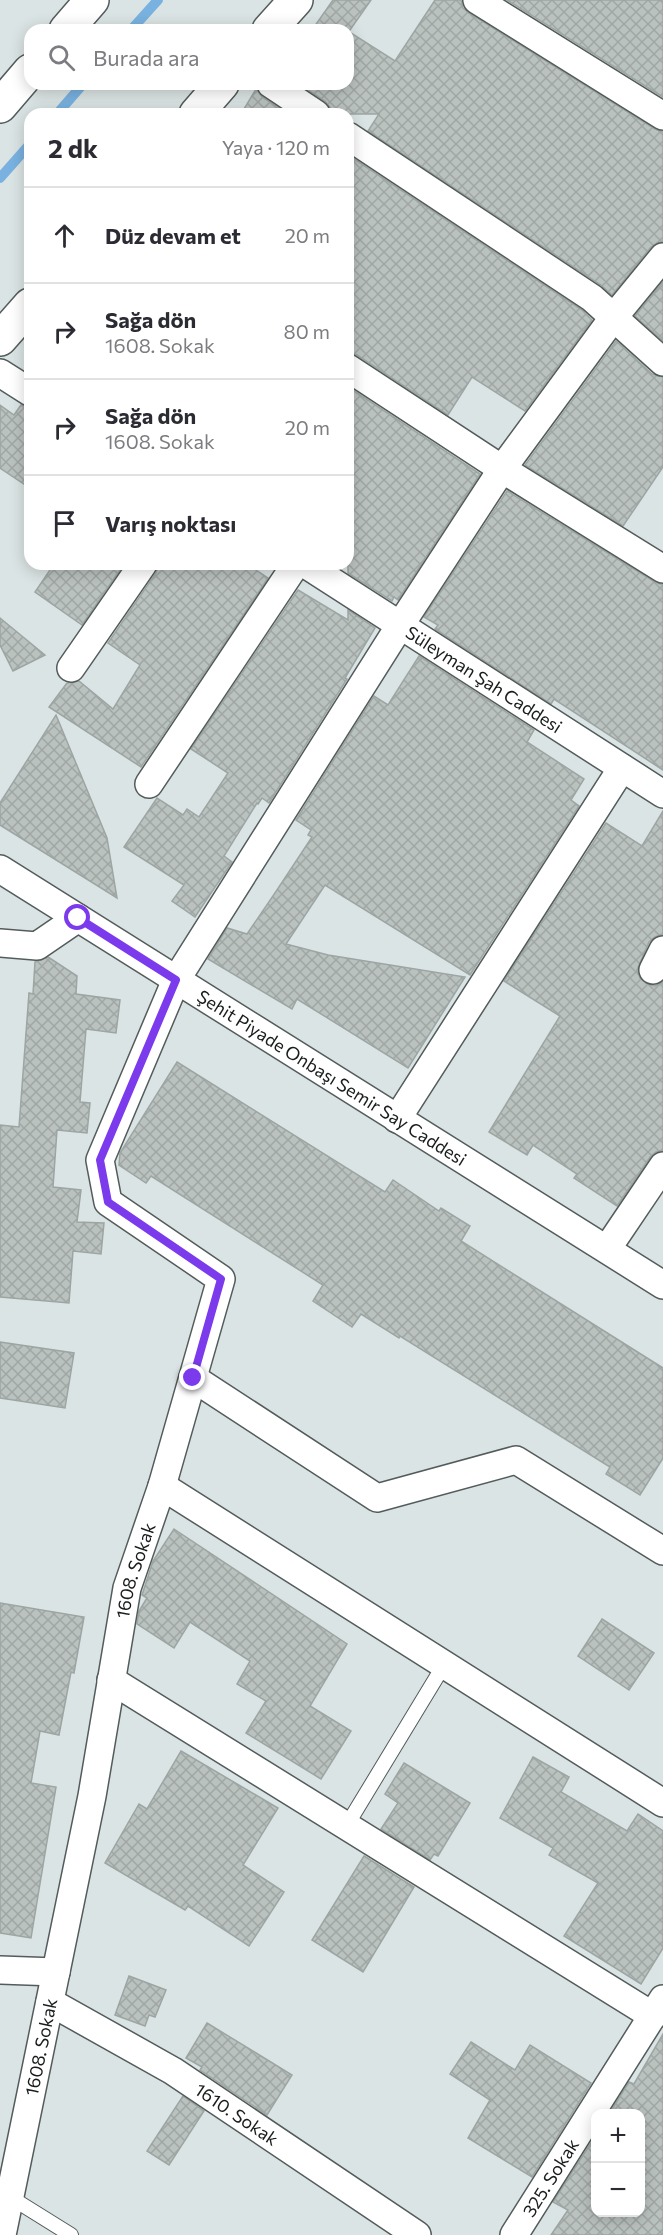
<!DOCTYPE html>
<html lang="tr">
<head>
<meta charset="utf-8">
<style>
	body { margin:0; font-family:Commissioner,sans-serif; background:#f7f7f7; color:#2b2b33 }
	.controls { position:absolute; right:18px; bottom:18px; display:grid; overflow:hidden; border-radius:12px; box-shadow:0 3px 15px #0003 }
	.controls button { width:54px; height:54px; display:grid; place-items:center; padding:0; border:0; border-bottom:2px solid #e1e1e2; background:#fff; color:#2b2b33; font:30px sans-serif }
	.stop { position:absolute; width:18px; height:18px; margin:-14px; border:4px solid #7c3aed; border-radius:50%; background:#fff }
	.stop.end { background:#7c3aed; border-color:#fff; box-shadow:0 2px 6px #0008 }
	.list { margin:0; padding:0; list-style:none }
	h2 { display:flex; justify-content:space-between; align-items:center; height:78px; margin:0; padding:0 24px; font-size:26px }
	h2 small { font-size:20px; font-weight:400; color:#7c7c81 }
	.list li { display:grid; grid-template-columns:39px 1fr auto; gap:18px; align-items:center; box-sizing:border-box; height:96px; padding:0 24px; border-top:2px solid #e1e1e2 }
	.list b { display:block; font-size:22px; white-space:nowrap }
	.list p { margin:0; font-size:20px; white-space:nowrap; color:#7c7c81 }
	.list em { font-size:20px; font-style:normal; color:#7c7c81 }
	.icon { flex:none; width:33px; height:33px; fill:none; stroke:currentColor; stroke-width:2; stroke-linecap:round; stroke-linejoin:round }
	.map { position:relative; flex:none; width:663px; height:2235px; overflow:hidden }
	.search { position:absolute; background:#fff; box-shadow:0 3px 15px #0003; left:24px; top:24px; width:330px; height:66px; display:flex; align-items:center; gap:15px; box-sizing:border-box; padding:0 21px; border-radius:18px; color:#7c7c81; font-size:22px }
	.panel { position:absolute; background:#fff; box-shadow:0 3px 15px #0003; left:24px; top:108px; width:330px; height:462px; border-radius:18px }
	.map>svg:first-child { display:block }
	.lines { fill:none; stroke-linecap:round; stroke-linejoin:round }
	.stream { stroke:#79b2e0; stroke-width:10 }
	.building { fill:url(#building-cross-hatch); stroke:#9da5a3; stroke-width:1.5 }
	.lane-casing { stroke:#535b5b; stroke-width:16 }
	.street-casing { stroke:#535b5b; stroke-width:30 }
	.secondary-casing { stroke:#535b5b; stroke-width:36 }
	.lane { stroke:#fff; stroke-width:14 }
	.street { stroke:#fff; stroke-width:27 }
	.secondary { stroke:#fff; stroke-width:33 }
	.route { stroke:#7c3aed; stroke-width:8 }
	.labels { text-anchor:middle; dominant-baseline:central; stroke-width:4.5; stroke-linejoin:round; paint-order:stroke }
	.street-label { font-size:18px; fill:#191c1c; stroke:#e8f2f2 }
</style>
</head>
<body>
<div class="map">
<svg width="663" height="2235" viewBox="0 0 663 2235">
	<defs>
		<pattern id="building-cross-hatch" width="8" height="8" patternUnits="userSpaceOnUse" patternTransform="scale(1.5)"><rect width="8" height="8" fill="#bac2bf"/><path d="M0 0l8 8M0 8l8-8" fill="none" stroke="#9fa6a4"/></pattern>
	</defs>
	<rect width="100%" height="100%" fill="#dbe4e4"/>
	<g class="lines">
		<g class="stream">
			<path d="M 131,30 L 158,0"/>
			<path d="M 57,114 L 83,84"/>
			<path d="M 0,178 L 30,144"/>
		</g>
	</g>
	<g class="building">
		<path d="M 333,0 L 371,0 L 350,30 L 312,30 Z"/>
		<path d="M 435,0 L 461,0 L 463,8 L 469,13 L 655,129 L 663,132 L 663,242 L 657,243 L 651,247 L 612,295 L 601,285 L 368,131 L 379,114 L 332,114 L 330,107 L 325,101 L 299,84 L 348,84 L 348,31 L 395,61 Z"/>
		<path d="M 507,0 L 663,0 L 663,97 Z"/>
		<path d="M 256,89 L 262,97 L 288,114 L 241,114 Z"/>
		<path d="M 351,157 L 582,310 L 592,320 L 525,411 L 472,377 L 448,415 L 357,355 L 348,352 L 348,162 Z"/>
		<path d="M 663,282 L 663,341 L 635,316 Z"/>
		<path d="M 616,341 L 652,374 L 663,377 L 663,467 L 623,526 L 525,465 Z"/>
		<path d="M 348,387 L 480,474 L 398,600 L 394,597 L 392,601 L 348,573 Z"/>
		<path d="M 0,405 L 14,415 L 21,405 L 30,408 L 30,488 L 0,468 Z"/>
		<path d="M 507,491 L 655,582 L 663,585 L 663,770 L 554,699 L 551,704 L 435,629 L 438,625 L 424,617 Z"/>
		<path d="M 54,564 L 124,564 L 82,625 L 35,592 Z"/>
		<path d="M 159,564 L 247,564 L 268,578 L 141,767 L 49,707 L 67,683 L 79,681 L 113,709 L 140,665 L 108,643 L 156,573 Z"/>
		<path d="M 298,590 L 348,620 L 348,610 L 375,628 L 345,678 L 347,679 L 269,803 L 262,798 L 258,804 L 257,803 L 224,856 L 232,862 L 195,917 L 172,901 L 184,885 L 124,847 L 157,798 L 183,815 L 187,809 L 199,817 L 228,773 L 191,749 Z"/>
		<path d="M 0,618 L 45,655 L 13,671 L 0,645 Z"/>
		<path d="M 419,656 L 534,730 L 527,742 L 584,779 L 571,800 L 579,806 L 470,975 L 325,885 L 286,944 L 328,955 L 465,977 L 408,1068 L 297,999 L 292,1009 L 208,959 L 227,928 L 247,934 L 275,893 L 312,837 L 308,835 L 311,830 L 296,820 L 374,696 L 388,705 Z"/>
		<path d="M 56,715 L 107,838 L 117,898 L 0,825 L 0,803 Z"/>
		<path d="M 663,811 L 663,934 L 655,937 L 649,942 L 637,970 L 640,978 L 647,984 L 655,986 L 663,982 L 663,1150 L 656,1152 L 650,1157 L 617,1206 L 574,1178 L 577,1174 L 533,1145 L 527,1155 L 489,1132 L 560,1016 L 504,981 L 606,823 L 642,846 Z"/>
		<path d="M 48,957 L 77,976 L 76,994 L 120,1000 L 116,1033 L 86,1029 L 80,1102 L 90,1103 L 87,1133 L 57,1130 L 53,1187 L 81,1190 L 77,1222 L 104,1223 L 101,1254 L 73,1251 L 69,1303 L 0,1297 L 0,1125 L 19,1127 L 29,993 L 33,994 L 35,962 Z"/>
		<path d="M 177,1062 L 385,1192 L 393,1180 L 439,1211 L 441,1208 L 470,1226 L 461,1241 L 663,1368 L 663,1458 L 640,1495 L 606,1474 L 610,1467 L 400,1336 L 399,1338 L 361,1314 L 352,1327 L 313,1301 L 323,1285 L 151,1176 L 146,1183 L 119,1165 L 120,1153 Z"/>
		<path d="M 0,1342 L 74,1353 L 65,1408 L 0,1398 Z"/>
		<path d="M 174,1529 L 347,1644 L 310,1706 L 351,1731 L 321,1779 L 246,1733 L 266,1701 L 237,1684 L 250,1661 L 190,1622 L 174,1648 L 137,1624 L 139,1611 L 147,1598 L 142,1595 L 153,1561 Z"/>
		<path d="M 0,1603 L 84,1617 L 74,1673 L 71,1672 L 59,1735 L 40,1731 L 31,1783 L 56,1787 L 31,1938 L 0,1933 Z"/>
		<path d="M 602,1619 L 654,1653 L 629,1690 L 578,1656 Z"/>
		<path d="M 181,1751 L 278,1808 L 243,1865 L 284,1892 L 249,1946 L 188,1906 L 185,1910 L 105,1863 L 139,1804 L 147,1809 Z"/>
		<path d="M 533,1757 L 569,1777 L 561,1792 L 627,1831 L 638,1814 L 663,1831 L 663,1948 L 641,1984 L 564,1936 L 598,1883 L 549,1855 L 553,1848 L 500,1818 Z"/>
		<path d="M 404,1763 L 470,1803 L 438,1856 L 434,1854 L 430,1860 L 381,1829 L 398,1803 L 385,1794 Z"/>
		<path d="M 364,1856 L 414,1887 L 363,1972 L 312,1940 Z"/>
		<path d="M 129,1976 L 166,1990 L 155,2017 L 149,2015 L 145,2026 L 115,2015 Z"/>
		<path d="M 207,2023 L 292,2075 L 267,2115 L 200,2070 L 202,2067 L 186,2058 Z"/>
		<path d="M 663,2034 L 663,2235 L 551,2235 L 568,2210 L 553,2202 L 596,2135 L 596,2212 L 640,2212 L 640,2114 L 609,2114 L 629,2082 L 634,2084 Z"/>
		<path d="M 471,2042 L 515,2070 L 530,2045 L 591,2083 L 532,2177 L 468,2138 L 490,2100 L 450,2074 Z"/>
		<path d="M 183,2096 L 204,2111 L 169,2165 L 147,2151 Z"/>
	</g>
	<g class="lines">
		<defs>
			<g id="lane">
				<path d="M 347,1825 L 444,1665"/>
				<path d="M 10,2197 L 71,2235"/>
			</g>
			<g id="street">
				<path d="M 477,0 L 663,116"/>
				<path d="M 271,84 L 316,114"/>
				<path d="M 348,136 L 592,298 L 663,362"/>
				<path d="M 348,368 L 502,469 L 663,569"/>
				<path d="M 0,373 L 30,392"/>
				<path id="s1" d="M 305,564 L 663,794"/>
				<path d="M 71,668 L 143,564"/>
				<path d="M 149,784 L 296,564"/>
				<path id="s2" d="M 0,869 L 663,1285"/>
				<path d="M 0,943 L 37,946 L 78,918"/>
				<path d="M 653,970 L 663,950"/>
				<path d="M 397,1119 L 622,768"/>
				<path d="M 607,1249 L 663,1166"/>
				<path d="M 193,1378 L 377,1498 L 516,1460 L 663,1551"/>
				<path d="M 162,1486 L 663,1803"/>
				<path d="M 111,1680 L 653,2016"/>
				<path d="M 0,1970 L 56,1972"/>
				<path id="s3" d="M 50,2002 L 173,2071 L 417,2235"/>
				<path id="s4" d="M 2,2235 L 92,1796 L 127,1588 L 162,1486 L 221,1279 L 108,1202 L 100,1160 L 176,980 L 399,627 L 502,469 L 613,318 L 663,257"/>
				<path id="s5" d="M 514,2235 L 663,1999"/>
			</g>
			<g id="secondary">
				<path d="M 66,30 L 92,0"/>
				<path d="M 269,30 L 296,0"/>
				<path d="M 0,106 L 30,71"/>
				<path d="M 196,114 L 222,84"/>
				<path d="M 0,339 L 30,305"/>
			</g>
		</defs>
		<use href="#lane" class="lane-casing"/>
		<use href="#street" class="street-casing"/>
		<use href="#secondary" class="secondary-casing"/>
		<use href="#lane" class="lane"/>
		<use href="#street" class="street"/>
		<use href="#secondary" class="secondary"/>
	</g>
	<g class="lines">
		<path class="route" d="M 78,918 L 176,980 L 100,1160 L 108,1202 L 221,1279 L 193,1378"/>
	</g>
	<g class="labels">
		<g class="street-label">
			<text stroke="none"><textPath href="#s1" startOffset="213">Süleyman Şah Caddesi</textPath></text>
			<text stroke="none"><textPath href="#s2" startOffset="392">Şehit Piyade Onbaşı Semir Say Caddesi</textPath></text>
			<text stroke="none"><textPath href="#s4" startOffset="678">1608. Sokak</textPath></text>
			<text stroke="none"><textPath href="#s4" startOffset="192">1608. Sokak</textPath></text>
			<text stroke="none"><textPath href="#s3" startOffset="218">1610. Sokak</textPath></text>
			<text stroke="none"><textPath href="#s5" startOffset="68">325. Sokak</textPath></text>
		</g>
	</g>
</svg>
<div class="controls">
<button>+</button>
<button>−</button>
</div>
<div class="stop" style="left:78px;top:918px"></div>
<div class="stop end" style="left:193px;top:1378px"></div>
<div class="search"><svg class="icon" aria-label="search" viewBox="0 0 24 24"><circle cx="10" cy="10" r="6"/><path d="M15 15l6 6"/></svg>Burada ara</div>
<section class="panel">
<h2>2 dk<small>Yaya · 120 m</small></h2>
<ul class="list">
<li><svg class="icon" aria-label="ahead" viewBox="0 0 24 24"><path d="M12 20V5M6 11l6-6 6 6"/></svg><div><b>Düz devam et</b></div><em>20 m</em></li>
<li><svg class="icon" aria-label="right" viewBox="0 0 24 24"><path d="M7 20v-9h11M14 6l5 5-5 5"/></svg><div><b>Sağa dön</b><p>1608. Sokak</p></div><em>80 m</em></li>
<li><svg class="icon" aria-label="right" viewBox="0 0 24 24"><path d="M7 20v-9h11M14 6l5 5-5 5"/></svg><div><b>Sağa dön</b><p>1608. Sokak</p></div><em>20 m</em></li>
<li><svg class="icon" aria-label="arrive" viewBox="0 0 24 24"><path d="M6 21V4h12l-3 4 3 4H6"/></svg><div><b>Varış noktası</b></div></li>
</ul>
</section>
</div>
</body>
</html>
